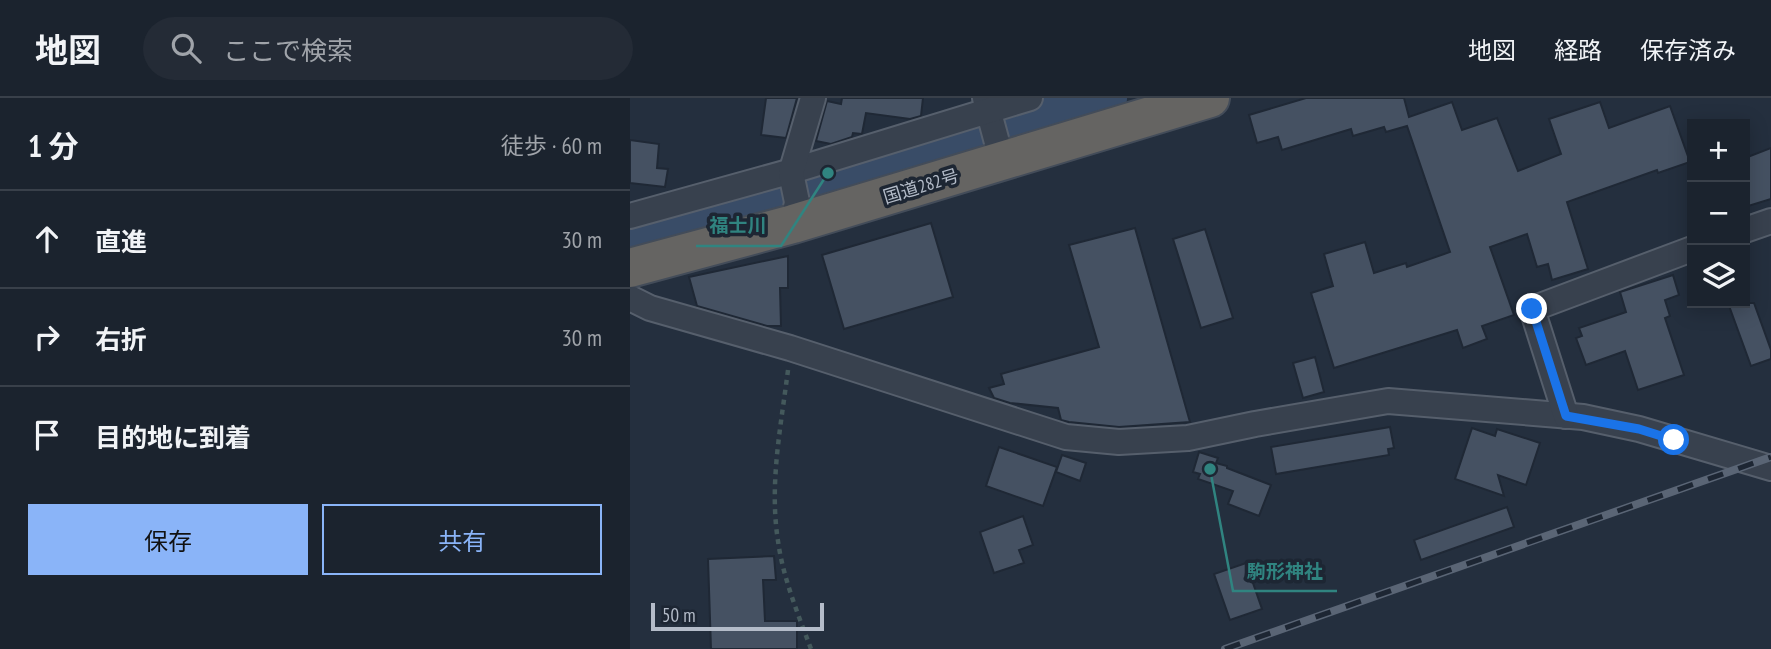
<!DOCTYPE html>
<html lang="ja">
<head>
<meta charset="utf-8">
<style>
	body { margin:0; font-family:"PT Sans Narrow","Noto Sans JP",sans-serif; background:#242b36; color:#f1f3f6 }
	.controls { position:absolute; right:21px; top:21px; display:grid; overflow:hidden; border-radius:0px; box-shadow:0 4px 18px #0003 }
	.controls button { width:63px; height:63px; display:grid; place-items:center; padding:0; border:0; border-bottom:2px solid #39404a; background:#1b232e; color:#f1f3f6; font:35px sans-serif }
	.scale { position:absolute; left:21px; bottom:18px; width:173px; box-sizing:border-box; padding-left:7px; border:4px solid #b4bcc9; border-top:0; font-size:19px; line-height:24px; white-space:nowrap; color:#b4bcc9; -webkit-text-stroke:5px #1d2633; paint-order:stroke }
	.stop { position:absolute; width:21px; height:21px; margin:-16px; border:5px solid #1a73e8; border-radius:50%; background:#fff }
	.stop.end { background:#1a73e8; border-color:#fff; box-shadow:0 2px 7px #0008 }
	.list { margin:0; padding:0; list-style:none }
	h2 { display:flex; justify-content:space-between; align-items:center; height:91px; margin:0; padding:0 28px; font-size:30px }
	h2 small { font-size:23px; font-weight:400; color:#a0a4aa }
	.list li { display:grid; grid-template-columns:46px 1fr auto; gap:21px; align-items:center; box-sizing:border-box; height:98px; padding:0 28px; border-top:2px solid #39404a }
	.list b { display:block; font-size:26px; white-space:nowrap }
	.list em { font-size:23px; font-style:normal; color:#a0a4aa }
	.actions { display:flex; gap:14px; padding:21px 28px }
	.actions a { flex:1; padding:16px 0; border:2px solid #8ab4f8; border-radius:0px; text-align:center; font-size:24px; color:#8ab4f8 }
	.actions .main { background:#8ab4f8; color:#111 }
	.icon { flex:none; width:38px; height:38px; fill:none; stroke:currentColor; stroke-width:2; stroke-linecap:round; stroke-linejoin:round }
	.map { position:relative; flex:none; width:1141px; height:551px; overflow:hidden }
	header { display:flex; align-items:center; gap:42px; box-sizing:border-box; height:98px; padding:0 35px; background:#1b232e; border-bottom:2px solid #39404a }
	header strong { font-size:33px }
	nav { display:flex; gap:38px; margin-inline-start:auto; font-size:24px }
	.search { width:490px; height:63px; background:#242b36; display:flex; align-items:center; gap:18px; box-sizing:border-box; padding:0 24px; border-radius:38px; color:#a0a4aa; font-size:26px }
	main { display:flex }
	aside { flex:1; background:#1b232e }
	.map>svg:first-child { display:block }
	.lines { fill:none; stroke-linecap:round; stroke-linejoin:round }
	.river { stroke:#394c67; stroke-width:42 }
	.building { fill:#455162; stroke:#1f2835; stroke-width:2 }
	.minor-casing { stroke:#565f6c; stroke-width:28 }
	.trunk-casing { stroke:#434c59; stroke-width:42 }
	.path { stroke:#44595c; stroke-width:4.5; stroke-dasharray:5 5; stroke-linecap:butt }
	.minor { stroke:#38414e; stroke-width:24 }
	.trunk { stroke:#656462; stroke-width:38 }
	.rail-casing { stroke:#5a6575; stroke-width:8 }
	.rail { stroke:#1d2633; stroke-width:5; stroke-dasharray:16; stroke-linecap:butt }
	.route { stroke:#1a73e8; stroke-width:9 }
	.labels { text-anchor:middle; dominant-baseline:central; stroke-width:7; stroke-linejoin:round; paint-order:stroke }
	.street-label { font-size:18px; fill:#b4bcc9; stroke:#1d2633 }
	.leader { fill:none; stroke:#308480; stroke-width:2.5 }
	.callout-dot { fill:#308480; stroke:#1d2633; stroke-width:2.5 }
	.callout-label { font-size:19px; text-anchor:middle; font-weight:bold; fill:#308480; stroke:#1d2633; stroke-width:7; stroke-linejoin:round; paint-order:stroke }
</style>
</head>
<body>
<header>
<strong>地図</strong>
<div class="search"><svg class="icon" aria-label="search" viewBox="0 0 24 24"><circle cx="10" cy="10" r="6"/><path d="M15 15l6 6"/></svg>ここで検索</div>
<nav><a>地図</a><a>経路</a><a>保存済み</a></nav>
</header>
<main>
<aside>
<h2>1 分<small>徒歩 · 60 m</small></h2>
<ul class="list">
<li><svg class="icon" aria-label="ahead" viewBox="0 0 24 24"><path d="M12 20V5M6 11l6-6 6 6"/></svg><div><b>直進</b></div><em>30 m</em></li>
<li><svg class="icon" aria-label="right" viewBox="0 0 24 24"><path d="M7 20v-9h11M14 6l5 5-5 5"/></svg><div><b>右折</b></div><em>30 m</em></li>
<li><svg class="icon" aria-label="arrive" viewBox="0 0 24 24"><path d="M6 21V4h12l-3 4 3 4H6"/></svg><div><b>目的地に到着</b></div></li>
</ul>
<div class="actions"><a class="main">保存</a><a>共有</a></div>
</aside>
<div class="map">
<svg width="1141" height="551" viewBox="0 0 1141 551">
	<rect width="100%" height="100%" fill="#242f3e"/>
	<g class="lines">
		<path class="river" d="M 0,141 L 198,75 L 408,20 L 476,0"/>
	</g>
	<g class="building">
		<path d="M 136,0 L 167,0 L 156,40 L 131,37 Z"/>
		<path d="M 212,0 L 293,0 L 291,18 L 280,21 L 236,15 L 232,36 L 223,35 L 222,39 L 201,46 L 186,43 L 197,3 L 211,6 Z"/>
		<path d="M 676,0 L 774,0 L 779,19 L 822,4 L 832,32 L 867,20 L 888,73 L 931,56 L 919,21 L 970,4 L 979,30 L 1040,8 L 1060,64 L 1028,75 L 1027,72 L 937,104 L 958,171 L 922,182 L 918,166 L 907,169 L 897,136 L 860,149 L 884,217 L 852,228 L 857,241 L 833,250 L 827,232 L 704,270 L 681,195 L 703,188 L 694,156 L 735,144 L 744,175 L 776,165 L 777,169 L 820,154 L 777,28 L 756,34 L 754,29 L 723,38 L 721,31 L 652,52 L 648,39 L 627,45 L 619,17 Z"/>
		<path d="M 0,42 L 29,46 L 27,70 L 38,71 L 35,89 L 0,85 Z"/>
		<path d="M 1141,50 L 1141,101 L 1115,109 L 1115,60 Z"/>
		<path d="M 301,125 L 323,199 L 214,231 L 192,157 Z"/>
		<path d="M 505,130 L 560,324 L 489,329 L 439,324 L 431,322 L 428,310 L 380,305 L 364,300 L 359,290 L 374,286 L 371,276 L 469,249 L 439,147 Z"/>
		<path d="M 575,131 L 603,220 L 571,230 L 543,141 Z"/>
		<path d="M 158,158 L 158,190 L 150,190 L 151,228 L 137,228 L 67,208 L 59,179 Z"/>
		<path d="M 1043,177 L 1049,197 L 1035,202 L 1040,218 L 1035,220 L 1054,277 L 1008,292 L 995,253 L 956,267 L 946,240 L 952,238 L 949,230 L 996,214 L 990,194 Z"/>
		<path d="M 1098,205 L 1124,205 L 1141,252 L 1141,261 L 1121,268 Z"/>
		<path d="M 685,259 L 694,294 L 673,300 L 663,265 Z"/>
		<path d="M 760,329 L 764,350 L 758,351 L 759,357 L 646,376 L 641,349 Z"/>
		<path d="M 842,330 L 865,338 L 867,331 L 910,345 L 896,387 L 868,377 L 874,398 L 825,381 Z"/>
		<path d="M 369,349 L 427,369 L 413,408 L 356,388 Z"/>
		<path d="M 569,354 L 588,360 L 586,365 L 597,368 L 597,370 L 641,387 L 629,418 L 598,406 L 603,393 L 568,381 L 570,376 L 563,374 Z"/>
		<path d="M 432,357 L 456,365 L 450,383 L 426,374 Z"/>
		<path d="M 877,409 L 884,429 L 791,462 L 784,442 Z"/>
		<path d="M 393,418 L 403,447 L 389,452 L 394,465 L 364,475 L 350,434 Z"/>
		<path d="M 144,458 L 146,482 L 133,482 L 135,523 L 167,523 L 167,551 L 81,551 L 78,461 Z"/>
		<path d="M 616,465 L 632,511 L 600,522 L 584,476 Z"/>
	</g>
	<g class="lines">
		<defs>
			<g id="minor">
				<path d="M 355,0 L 372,63"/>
				<path d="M 0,118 L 162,73 L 400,0"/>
				<path d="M 163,126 L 167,104 L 161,75 L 183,0"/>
				<path d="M 1115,132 L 1141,123"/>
				<path d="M 0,200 L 20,210 L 160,250 L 436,339 L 489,344 L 558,340 L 625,326 L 758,303 L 953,319 L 1009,331 L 1141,370"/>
				<path d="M 936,318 L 902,211 L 1062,151"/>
			</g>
			<path id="trunk" d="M 0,170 L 163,126 L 580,0"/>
		</defs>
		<use href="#minor" class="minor-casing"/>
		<use href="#trunk" class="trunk-casing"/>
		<path class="path" d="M 158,272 C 151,328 139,386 148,443 C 153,480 168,516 181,551"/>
		<use href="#minor" class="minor"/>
		<use href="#trunk" class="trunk"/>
		<defs>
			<path id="rail" d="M 595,551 L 1141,359"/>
		</defs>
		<use href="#rail" class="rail-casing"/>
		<use href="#rail" class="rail"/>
	</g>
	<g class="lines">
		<path class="route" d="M 902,211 L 936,318 L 1009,331 L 1044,342"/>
	</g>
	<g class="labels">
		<g class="street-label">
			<text transform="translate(291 88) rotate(-17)">国道282号</text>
		</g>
	</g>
	<path class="leader" d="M198 75L151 148H66M580 371L603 493H707"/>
	<g class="callout-dot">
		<circle cx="198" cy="75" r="7"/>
		<circle cx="580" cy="371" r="7"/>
	</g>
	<g class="callout-label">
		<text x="108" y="134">福士川</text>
		<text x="655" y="480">駒形神社</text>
	</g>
</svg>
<div class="controls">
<button>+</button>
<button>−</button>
<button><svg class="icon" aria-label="layers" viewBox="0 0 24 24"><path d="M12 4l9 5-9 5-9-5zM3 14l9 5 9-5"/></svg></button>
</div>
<div class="scale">50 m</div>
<div class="stop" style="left:1044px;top:342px"></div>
<div class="stop end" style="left:902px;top:211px"></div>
</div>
</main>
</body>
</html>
